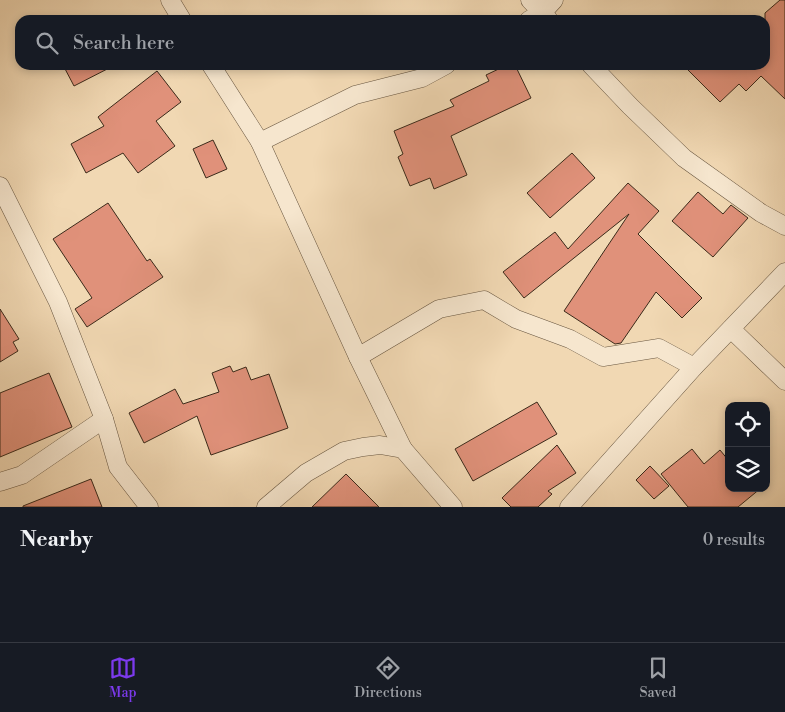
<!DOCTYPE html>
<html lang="en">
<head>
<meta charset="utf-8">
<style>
	body { margin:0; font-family:"Libre Bodoni",serif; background:#20242c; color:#f1f3f6 }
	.controls { position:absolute; right:15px; bottom:15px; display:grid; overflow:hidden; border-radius:10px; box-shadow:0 2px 8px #0003 }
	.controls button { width:45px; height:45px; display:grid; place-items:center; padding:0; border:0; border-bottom:1px solid #363941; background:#171b24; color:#f1f3f6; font:25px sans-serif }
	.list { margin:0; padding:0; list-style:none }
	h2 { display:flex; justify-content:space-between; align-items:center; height:65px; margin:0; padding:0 20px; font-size:21px }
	h2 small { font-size:16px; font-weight:400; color:#9ea1a6 }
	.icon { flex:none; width:28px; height:28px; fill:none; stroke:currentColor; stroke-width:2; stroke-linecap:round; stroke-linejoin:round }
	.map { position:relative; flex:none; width:785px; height:507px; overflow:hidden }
	.search { position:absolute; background:#171b24; box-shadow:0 2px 8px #0003; left:15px; right:15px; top:15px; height:55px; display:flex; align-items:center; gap:12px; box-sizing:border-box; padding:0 18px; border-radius:15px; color:#9ea1a6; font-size:19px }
	.sheet { height:135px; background:#171b24 }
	nav { display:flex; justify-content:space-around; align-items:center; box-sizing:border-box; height:70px; border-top:1px solid #363941; background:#171b24; font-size:14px; color:#9ea1a6 }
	nav a { display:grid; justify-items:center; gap:2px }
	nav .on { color:#7c3aed }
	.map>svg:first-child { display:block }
	.building { fill:#e0917a; stroke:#3b2a1a }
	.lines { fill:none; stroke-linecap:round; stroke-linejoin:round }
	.street-casing { stroke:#685640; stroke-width:19 }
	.street { stroke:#f6e6ce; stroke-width:18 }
</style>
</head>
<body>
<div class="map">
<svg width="785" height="507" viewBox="0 0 785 507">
	<rect width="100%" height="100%" fill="#f1d8b3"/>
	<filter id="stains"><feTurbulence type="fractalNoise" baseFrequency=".004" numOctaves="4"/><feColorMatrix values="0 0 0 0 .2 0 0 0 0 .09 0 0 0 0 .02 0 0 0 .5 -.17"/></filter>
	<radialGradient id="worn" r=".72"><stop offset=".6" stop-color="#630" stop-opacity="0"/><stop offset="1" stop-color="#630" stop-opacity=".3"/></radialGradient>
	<g class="building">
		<path d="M 780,0 L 785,0 L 785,99 L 761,76 L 746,91 L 739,84 L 720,102 L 683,65 L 765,65 L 765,13 Z"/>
		<path d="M 63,65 L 115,65 L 74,86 Z"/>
		<path d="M 507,65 L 515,65 L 531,98 L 451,136 L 467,175 L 434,189 L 430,178 L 410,186 L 398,157 L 403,154 L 394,131 L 454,106 L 450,100 L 489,81 L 486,75 Z"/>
		<path d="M 157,71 L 181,102 L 156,121 L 175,146 L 138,173 L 123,153 L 86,173 L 71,144 L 104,126 L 98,117 Z"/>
		<path d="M 213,140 L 227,169 L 206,178 L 193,149 Z"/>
		<path d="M 572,153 L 595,178 L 550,218 L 527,193 Z"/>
		<path d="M 628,183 L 659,211 L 638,234 L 702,298 L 682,318 L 656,292 L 621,343 L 615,344 L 564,311 L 629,214 L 524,298 L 503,272 L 555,232 L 568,249 Z"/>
		<path d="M 698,192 L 723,214 L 731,205 L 748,218 L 713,257 L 672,221 Z"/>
		<path d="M 108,203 L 147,261 L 150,259 L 163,277 L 87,327 L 75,309 L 92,298 L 53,239 Z"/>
		<path d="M 0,309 L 19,339 L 13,342 L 18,351 L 0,362 Z"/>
		<path d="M 230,366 L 233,372 L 246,367 L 251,380 L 269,374 L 288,428 L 211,455 L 197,416 L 144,443 L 129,413 L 175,389 L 183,404 L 219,392 L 212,373 Z"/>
		<path d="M 49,373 L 72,427 L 0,457 L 0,393 Z"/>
		<path d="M 537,402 L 557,434 L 473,481 L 455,449 Z"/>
		<path d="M 557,445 L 576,473 L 548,491 L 552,494 L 538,507 L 511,507 L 502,498 Z"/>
		<path d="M 692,449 L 704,464 L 720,450 L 729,461 L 729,488 L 761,488 L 738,507 L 688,507 L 661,474 Z"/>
		<path d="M 650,466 L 669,486 L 654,499 L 636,480 Z"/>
		<path d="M 346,474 L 379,507 L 312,507 Z"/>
		<path d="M 91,479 L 102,507 L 23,507 L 23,506 Z"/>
	</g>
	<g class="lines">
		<defs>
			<g id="street">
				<path d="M 170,0 L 182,20"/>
				<path d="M 530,0 L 549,20"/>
				<path d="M 529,20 L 542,13 L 554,0"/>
				<path d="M 211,65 L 260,142 L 358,357 L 403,449"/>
				<path d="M 591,65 L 630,106 L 684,158 L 761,213 L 785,226"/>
				<path d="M 260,142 L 355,95 L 422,78 L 446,65"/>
				<path d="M 0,186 L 58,302 L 104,419 L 118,467 L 149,507"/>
				<path d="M 731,329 L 785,381"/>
				<path d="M 358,357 L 439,309 L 484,300 L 516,319 L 570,339 L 603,357 L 659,348 L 694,367"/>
				<path d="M 0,482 L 22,475 L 104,419"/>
				<path d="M 266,507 L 306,473 L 344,451 L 363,447 L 380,445 L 403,449 L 453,507"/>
				<path d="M 569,507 L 694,367 L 785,272"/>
			</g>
		</defs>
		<use href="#street" class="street-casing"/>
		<use href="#street" class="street"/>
	</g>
	<rect width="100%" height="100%" filter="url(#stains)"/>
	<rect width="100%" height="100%" fill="url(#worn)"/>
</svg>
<div class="controls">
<button><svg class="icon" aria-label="locate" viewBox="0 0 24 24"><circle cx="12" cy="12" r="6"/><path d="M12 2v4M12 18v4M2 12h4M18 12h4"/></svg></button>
<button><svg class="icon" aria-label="layers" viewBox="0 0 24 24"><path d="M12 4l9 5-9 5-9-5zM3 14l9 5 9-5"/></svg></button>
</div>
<div class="search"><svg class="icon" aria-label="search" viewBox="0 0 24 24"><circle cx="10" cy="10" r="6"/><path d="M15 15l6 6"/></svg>Search here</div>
</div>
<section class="sheet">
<h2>Nearby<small>0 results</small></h2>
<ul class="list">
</ul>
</section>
<nav>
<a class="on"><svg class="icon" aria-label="map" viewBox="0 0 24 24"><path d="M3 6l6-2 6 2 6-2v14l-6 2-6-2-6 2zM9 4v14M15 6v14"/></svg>Map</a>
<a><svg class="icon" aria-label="directions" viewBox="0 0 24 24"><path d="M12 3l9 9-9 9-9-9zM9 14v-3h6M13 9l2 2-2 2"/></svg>Directions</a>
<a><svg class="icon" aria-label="saved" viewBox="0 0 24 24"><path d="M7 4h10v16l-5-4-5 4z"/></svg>Saved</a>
</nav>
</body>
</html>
